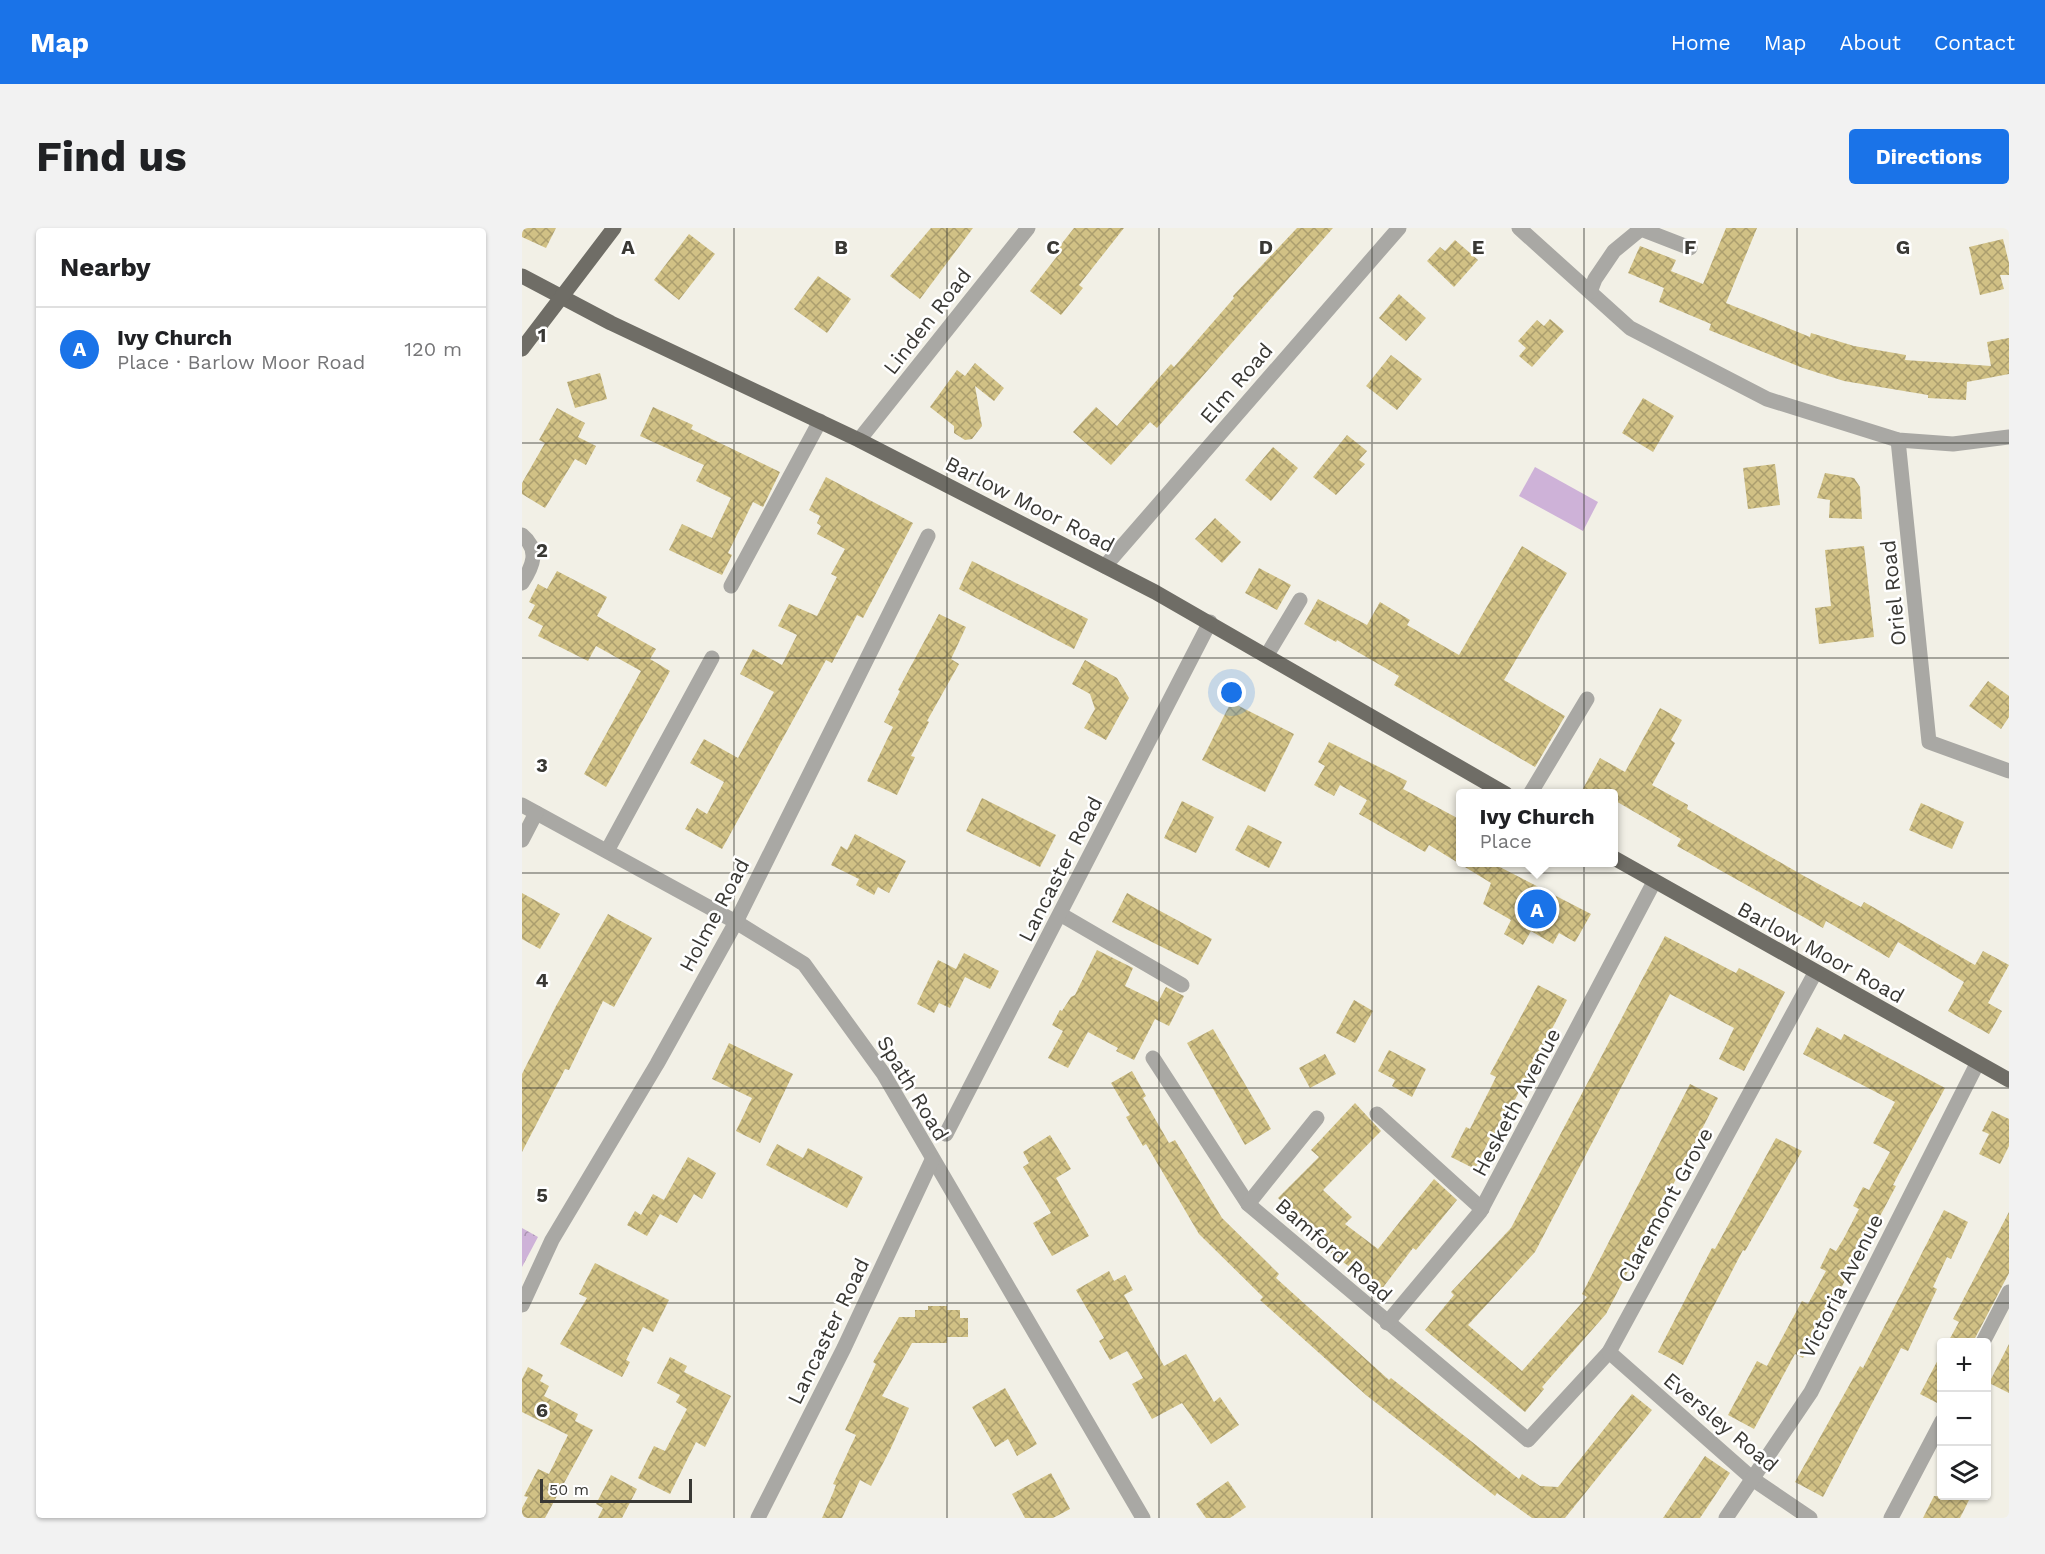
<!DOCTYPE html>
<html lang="en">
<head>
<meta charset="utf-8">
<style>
	body { margin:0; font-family:"Work Sans",sans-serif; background:#f2f2f2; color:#202124 }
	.controls { position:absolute; right:18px; bottom:18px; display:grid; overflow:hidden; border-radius:6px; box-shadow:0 2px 4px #0004 }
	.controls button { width:54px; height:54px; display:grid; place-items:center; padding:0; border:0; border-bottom:2px solid #e0e0e0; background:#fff; color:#202124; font:30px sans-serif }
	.scale { position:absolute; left:18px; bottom:15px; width:152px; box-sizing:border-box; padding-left:6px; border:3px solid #393834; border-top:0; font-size:16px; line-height:21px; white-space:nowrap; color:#393834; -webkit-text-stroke:4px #fff; paint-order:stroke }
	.you { position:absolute; left:710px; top:465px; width:21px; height:21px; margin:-15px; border:4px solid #fff; border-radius:50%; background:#1a73e8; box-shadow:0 0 0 9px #1a73e833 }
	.badge { display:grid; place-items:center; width:39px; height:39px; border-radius:50%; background:#1a73e8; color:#fff; font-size:20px; font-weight:700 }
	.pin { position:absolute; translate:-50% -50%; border:3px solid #fff; box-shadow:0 2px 6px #0006 }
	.popup { position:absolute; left:934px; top:561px; width:162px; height:78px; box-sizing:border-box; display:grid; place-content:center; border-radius:6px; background:#fff; filter:drop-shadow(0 2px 4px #0005); font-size:20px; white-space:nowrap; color:#757577 }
	.popup b { font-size:22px; color:#202124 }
	.popup::after { content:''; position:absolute; left:50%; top:100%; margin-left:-12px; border:12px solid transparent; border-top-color:#fff }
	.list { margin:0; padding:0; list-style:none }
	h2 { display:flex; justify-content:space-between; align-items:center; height:78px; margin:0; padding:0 24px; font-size:26px }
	h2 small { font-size:20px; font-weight:400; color:#757577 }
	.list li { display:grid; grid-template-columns:39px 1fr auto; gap:18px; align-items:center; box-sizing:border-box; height:84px; padding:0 24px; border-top:2px solid #e0e0e0 }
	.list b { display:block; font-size:22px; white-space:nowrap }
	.list p { margin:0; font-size:20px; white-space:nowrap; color:#757577 }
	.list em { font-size:20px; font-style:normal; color:#757577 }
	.icon { flex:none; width:33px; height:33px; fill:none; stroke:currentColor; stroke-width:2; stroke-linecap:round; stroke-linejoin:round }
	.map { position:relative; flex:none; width:1487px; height:1290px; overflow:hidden; border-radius:6px }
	header { display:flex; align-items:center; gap:36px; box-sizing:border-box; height:84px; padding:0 30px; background:#1a73e8; color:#fff }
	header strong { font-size:28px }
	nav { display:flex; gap:33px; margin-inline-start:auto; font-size:21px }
	.intro { display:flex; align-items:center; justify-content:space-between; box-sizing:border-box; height:144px; padding:0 36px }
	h1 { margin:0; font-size:42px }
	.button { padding:15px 27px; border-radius:6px; background:#1a73e8; color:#fff; font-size:21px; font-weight:700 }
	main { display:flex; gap:36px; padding:0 36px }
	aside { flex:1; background:#fff; border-radius:6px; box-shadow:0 2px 4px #0004 }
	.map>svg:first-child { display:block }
	.park { fill:url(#park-crowns) }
	.pitch { fill:#ceb2d8 }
	.building { fill:url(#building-cross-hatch) }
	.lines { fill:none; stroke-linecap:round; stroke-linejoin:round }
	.minor { stroke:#a9a8a4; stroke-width:15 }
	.major { stroke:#6f6d66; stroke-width:15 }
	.grid { fill:none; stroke:#393834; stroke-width:1.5; stroke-opacity:0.55 }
	.labels { text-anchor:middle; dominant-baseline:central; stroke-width:5; stroke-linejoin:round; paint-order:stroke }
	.street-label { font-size:21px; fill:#393834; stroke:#fff }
	.grid-label { font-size:20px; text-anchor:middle; font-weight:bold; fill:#393834; stroke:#fff; stroke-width:5; stroke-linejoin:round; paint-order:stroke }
</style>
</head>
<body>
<header>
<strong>Map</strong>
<nav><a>Home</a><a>Map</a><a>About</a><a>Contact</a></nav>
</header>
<div class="intro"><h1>Find us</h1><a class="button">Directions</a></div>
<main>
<aside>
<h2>Nearby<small></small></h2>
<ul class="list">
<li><span class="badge">A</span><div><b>Ivy Church</b><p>Place · Barlow Moor Road</p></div><em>120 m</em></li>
</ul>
</aside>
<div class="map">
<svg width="1487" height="1290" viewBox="0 0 1487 1290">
	<defs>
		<pattern id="park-crowns" width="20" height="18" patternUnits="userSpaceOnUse" patternTransform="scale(1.5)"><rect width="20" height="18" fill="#ceb2d8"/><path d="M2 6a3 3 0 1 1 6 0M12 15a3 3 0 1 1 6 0" fill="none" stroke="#a892b0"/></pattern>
		<pattern id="building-cross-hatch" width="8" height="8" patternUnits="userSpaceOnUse" patternTransform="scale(1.5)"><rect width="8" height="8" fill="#d1c185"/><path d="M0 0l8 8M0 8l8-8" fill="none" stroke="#ab9e6e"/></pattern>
	</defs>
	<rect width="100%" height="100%" fill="#f2f0e6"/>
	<path class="park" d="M 0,1000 L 16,1009 L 0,1039 Z"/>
	<path class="pitch" d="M 1013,239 L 1076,274 L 1061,303 L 997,268 Z"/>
	<g class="building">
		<path d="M 0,0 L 34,0 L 24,20 L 0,9 Z"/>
		<path d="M 409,0 L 451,0 L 398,71 L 368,48 Z"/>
		<path d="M 552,0 L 602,0 L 557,57 L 561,60 L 539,87 L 508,63 L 540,22 L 537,19 Z"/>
		<path d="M 775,0 L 811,0 L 635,200 L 628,194 L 589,237 L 551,204 L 574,179 L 595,198 L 649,136 L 652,139 L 712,70 L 711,68 Z"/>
		<path d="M 1204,0 L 1235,0 L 1204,75 L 1288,109 L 1289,105 L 1332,118 L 1384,127 L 1383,132 L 1469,138 L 1465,114 L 1487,110 L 1487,146 L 1445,154 L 1444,172 L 1406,170 L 1406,167 L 1322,153 L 1281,140 L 1187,102 L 1189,96 L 1137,74 L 1142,60 L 1106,45 L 1118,18 L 1154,32 L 1149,43 L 1181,56 Z"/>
		<path d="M 167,6 L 193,26 L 157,72 L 132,52 Z"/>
		<path d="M 1481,11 L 1487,35 L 1487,47 L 1478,47 L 1482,61 L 1458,67 L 1447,19 Z"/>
		<path d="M 933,12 L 956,32 L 932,59 L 905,33 L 918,19 L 923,23 Z"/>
		<path d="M 296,48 L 329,71 L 305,105 L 272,81 Z"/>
		<path d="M 877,66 L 904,90 L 884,113 L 857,90 Z"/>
		<path d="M 1028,91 L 1042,103 L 1010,139 L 997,128 L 1004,120 L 996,113 L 1015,92 L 1022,98 Z"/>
		<path d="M 869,127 L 900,151 L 875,182 L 844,158 Z"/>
		<path d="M 453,135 L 482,160 L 472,173 L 453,158 L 460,198 L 450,211 L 443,212 L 432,205 L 432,198 L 408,179 L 435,142 L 443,148 Z"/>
		<path d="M 78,145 L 85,171 L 53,180 L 45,154 Z"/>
		<path d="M 1121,170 L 1152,188 L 1131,224 L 1100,205 Z"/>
		<path d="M 131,179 L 171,197 L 169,201 L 258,244 L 241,279 L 231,274 L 206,325 L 210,327 L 200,347 L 147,322 L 160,296 L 190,310 L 209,270 L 174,253 L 182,237 L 118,208 Z"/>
		<path d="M 35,180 L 63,195 L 56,209 L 74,218 L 64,237 L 53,231 L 23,280 L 0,266 L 0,255 L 23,215 L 17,212 Z"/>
		<path d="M 825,207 L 845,223 L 837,232 L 843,236 L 814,267 L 791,249 Z"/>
		<path d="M 751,219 L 776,240 L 749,273 L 723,252 Z"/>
		<path d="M 1253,236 L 1258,277 L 1226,281 L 1221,240 Z"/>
		<path d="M 1303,245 L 1332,250 L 1338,259 L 1340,291 L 1307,290 L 1308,272 L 1295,270 Z"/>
		<path d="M 304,249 L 391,295 L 341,390 L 335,387 L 310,435 L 304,432 L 200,621 L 163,601 L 175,580 L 185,586 L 202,554 L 168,535 L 182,511 L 216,530 L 252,464 L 218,446 L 231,421 L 260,437 L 275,407 L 256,398 L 267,376 L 295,388 L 315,349 L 309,346 L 323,321 L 295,306 L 299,298 L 295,295 L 298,288 L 287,282 Z"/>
		<path d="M 693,290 L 719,314 L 700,335 L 673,311 Z"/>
		<path d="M 1000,318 L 1045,345 L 982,452 L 1043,488 L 1013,539 L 872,457 L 877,448 L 815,412 L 814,414 L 782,396 L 796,371 L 845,397 L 858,374 L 888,392 L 885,397 L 937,427 Z"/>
		<path d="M 1342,318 L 1352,409 L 1297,416 L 1293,380 L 1309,378 L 1303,322 Z"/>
		<path d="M 450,333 L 566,391 L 552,421 L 437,361 Z"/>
		<path d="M 737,340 L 769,357 L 755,382 L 723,365 Z"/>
		<path d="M 35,343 L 85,369 L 75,388 L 134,421 L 128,431 L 148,443 L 84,559 L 62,546 L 119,443 L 74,418 L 66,433 L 16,408 L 21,398 L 6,390 L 13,377 L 7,374 L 16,356 L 25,361 Z"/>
		<path d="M 417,386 L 444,399 L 429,431 L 437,436 L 405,493 L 407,494 L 389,528 L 393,529 L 375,567 L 345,553 L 371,499 L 362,494 L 378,463 L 376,462 Z"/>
		<path d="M 563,432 L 595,450 L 607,470 L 584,512 L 562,500 L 573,481 L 568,466 L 550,456 Z"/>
		<path d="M 1466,453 L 1487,468 L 1487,489 L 1479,501 L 1447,478 Z"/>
		<path d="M 709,474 L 772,506 L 743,564 L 680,532 Z"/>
		<path d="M 1138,480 L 1160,492 L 1149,512 L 1153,515 L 1130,557 L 1166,577 L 1165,581 L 1282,648 L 1339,679 L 1342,674 L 1453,737 L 1461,723 L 1487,737 L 1466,775 L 1480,783 L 1467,806 L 1426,783 L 1442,754 L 1376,714 L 1367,730 L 1304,693 L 1301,700 L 1155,618 L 1159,611 L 1092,572 L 1092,566 L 1058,566 L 1078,530 L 1103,544 Z"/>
		<path d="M 807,514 L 885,553 L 881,561 L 939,592 L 939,634 L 968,634 L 1069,686 L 1053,714 L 1037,705 L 1031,716 L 1009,703 L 1001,717 L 982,706 L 989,692 L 961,676 L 969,655 L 907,617 L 903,624 L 837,586 L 845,572 L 818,557 L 812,568 L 792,557 L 803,538 L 796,534 Z"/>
		<path d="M 460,570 L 534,607 L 518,639 L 444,603 Z"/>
		<path d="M 660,573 L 692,589 L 674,625 L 642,610 Z"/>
		<path d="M 1399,575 L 1442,594 L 1430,621 L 1387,602 Z"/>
		<path d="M 726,597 L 760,614 L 747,640 L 713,622 Z"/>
		<path d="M 333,606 L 384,633 L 367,665 L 356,659 L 352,667 L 334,657 L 337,651 L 309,637 L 319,618 L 325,622 Z"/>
		<path d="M 0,665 L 38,686 L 18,721 L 0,711 Z"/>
		<path d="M 605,665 L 690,711 L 676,737 L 590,694 Z"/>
		<path d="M 86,686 L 130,710 L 92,779 L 81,773 L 47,842 L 43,841 L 0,924 L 0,846 L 34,778 Z"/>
		<path d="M 1143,708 L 1214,745 L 1217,740 L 1263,764 L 1222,843 L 1197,831 L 1212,800 L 1148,766 L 1013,1024 L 946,1097 L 1000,1143 L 1065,1069 L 1060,1066 L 1168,856 L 1196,870 L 1084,1086 L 1020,1159 L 1022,1161 L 1003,1184 L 903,1102 L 932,1067 L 929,1064 L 989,1000 Z"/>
		<path d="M 575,722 L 611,740 L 603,758 L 636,774 L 644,759 L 662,768 L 647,798 L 633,791 L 612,832 L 594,823 L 596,820 L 566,804 L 546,840 L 526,830 L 541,803 L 530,797 L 538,782 L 540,783 L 549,769 L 553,767 Z"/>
		<path d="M 442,725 L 477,743 L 468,761 L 443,749 L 428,780 L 417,775 L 412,785 L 395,776 L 416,732 L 434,741 Z"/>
		<path d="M 1016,757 L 1045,772 L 973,910 L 969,908 L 953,941 L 929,929 L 944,899 L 948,901 L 974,849 L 968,846 Z"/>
		<path d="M 832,772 L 851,783 L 833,815 L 814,805 Z"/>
		<path d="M 1295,799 L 1319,812 L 1322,806 L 1423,860 L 1371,957 L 1374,958 L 1349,1005 L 1281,1130 L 1273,1126 L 1232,1201 L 1206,1187 L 1235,1133 L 1245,1138 L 1280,1073 L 1286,1076 L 1304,1043 L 1298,1040 L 1308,1020 L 1314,1023 L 1322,1010 L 1337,981 L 1331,978 L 1341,959 L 1347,962 L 1368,924 L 1351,915 L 1373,874 L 1281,826 Z"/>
		<path d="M 691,801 L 749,901 L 723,917 L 665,815 Z"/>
		<path d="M 207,815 L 271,846 L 238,915 L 214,903 L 230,870 L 190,851 Z"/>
		<path d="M 867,822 L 904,841 L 890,869 L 870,858 L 873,852 L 856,843 Z"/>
		<path d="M 803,826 L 814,846 L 788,860 L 777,840 Z"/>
		<path d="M 610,843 L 624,868 L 621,870 L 647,915 L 653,912 L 700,990 L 757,1046 L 754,1050 L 867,1152 L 869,1150 L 997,1251 L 1000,1246 L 1018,1258 L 1036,1259 L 1110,1166 L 1130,1182 L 1043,1290 L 1010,1290 L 975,1265 L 973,1268 L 844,1167 L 738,1072 L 741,1069 L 677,1006 L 624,916 L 621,918 L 604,889 L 608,887 L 589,855 Z"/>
		<path d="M 833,875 L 859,903 L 801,962 L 830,989 L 823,996 L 856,1021 L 912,951 L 935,972 L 894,1022 L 891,1020 L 859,1062 L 806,1023 L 808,1020 L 756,970 L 797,929 L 789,922 Z"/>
		<path d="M 1470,883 L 1487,891 L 1487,918 L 1478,936 L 1457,926 L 1467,906 L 1460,903 Z"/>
		<path d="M 528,907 L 549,941 L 534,950 L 567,1008 L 530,1028 L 511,995 L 529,985 L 501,939 L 507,935 L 501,924 Z"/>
		<path d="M 1254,910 L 1280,923 L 1223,1023 L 1221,1022 L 1161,1137 L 1136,1124 L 1190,1020 L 1193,1021 Z"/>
		<path d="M 255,916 L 281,930 L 286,920 L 341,949 L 325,980 L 244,937 Z"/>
		<path d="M 166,929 L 194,945 L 180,971 L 172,966 L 155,995 L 138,986 L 125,1008 L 105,997 L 113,983 L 119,987 L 131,966 L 142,972 Z"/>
		<path d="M 1422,982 L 1446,994 L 1429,1031 L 1425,1029 L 1411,1059 L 1415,1061 L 1386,1123 L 1379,1120 L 1301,1269 L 1273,1254 L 1338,1138 L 1341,1140 Z"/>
		<path d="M 1487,984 L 1487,1045 L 1451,1114 L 1426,1114 L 1437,1094 L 1431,1091 Z"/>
		<path d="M 73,1035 L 147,1072 L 131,1104 L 121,1099 L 104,1132 L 108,1134 L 100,1149 L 38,1116 L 65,1070 L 57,1066 Z"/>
		<path d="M 587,1043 L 592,1053 L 603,1047 L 611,1062 L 602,1067 L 642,1138 L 664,1126 L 692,1174 L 698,1169 L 717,1197 L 689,1216 L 660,1175 L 630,1191 L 610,1156 L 621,1150 L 605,1123 L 588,1132 L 577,1113 L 582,1110 L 554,1062 Z"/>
		<path d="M 406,1078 L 425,1078 L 425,1082 L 438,1082 L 438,1090 L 446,1090 L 446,1109 L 425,1109 L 425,1115 L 390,1115 L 360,1168 L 387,1180 L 368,1222 L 349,1258 L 338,1252 L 320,1290 L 300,1290 L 311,1265 L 314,1257 L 311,1256 L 334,1207 L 323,1202 L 354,1136 L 351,1134 L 377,1089 L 393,1089 L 393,1082 L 406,1082 Z"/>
		<path d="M 1487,1116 L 1487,1165 L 1467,1155 Z"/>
		<path d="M 1419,1126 L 1419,1177 L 1398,1166 Z"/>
		<path d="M 148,1129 L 165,1138 L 162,1144 L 209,1168 L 183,1219 L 174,1214 L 148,1266 L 116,1250 L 132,1218 L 143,1223 L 165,1181 L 154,1174 L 158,1167 L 135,1155 Z"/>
		<path d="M 6,1139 L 21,1147 L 18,1153 L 27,1158 L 22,1168 L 56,1186 L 53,1193 L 71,1202 L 23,1290 L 0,1290 L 0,1280 L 6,1269 L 2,1268 L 16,1241 L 27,1246 L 46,1207 L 0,1184 L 0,1151 Z"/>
		<path d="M 483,1160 L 515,1216 L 495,1228 L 486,1211 L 473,1219 L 450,1179 Z"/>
		<path d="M 1183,1228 L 1208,1245 L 1178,1290 L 1141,1290 Z"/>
		<path d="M 529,1245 L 548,1281 L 531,1290 L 503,1290 L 490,1266 Z"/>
		<path d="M 89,1247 L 115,1261 L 100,1290 L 76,1290 L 81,1280 L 74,1276 Z"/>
		<path d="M 706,1253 L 724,1279 L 708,1290 L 684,1290 L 674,1276 Z"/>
		<path d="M 1412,1268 L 1449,1268 L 1438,1290 L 1401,1290 Z"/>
	</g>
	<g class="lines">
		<g class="minor">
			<path d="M 997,0 L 1108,100 L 1245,171 L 1376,212 L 1431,216 L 1487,209"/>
			<path d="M 1119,1 L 1168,20"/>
			<path d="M 1068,64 L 1073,51 L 1092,23 L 1120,0"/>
			<path d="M 337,212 L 506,0"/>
			<path d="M 1376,212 L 1407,514 L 1487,543"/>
			<path d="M 0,307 C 18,322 11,338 0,355"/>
			<path d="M 583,338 L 877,0"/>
			<path d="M 209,358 L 298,193"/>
			<path d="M 745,427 L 778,372"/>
			<path d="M 1008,566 L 1065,471"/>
			<path d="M 0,577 L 214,694 L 282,736 L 361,845 L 621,1290"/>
			<path d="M 0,612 L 14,585"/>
			<path d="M 85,623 L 190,430"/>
			<path d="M 538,686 L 660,757"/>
			<path d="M 631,830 L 726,976 L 1006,1212 L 1087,1124 L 1293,745"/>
			<path d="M 855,886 L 960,981"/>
			<path d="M 424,906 L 688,394"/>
			<path d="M 726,976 L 795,890"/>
			<path d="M 0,1077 L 30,1012 L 135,836 L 214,694 L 406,308"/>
			<path d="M 865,1095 L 958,984 L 1132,654"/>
			<path d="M 1461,1114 L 1487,1064"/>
			<path d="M 1087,1124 L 1232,1252 L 1288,1290"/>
			<path d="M 236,1290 L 322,1120 L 410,932"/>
			<path d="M 1204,1290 L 1289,1164 L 1455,836"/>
			<path d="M 1369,1290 L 1420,1193"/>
		</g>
		<g class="major">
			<path d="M 0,48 L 89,95 L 337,212 L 633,364 L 984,566"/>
			<path d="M 0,121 L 92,0"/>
			<path d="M 1092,630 L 1487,852"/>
		</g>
	</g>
	<path class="grid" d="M 212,0 L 212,1290M 425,0 L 425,1290M 637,0 L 637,1290M 850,0 L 850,1290M 1062,0 L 1062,1290M 1275,0 L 1275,1290M 0,215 L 1487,215M 0,430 L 1487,430M 0,645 L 1487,645M 0,860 L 1487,860M 0,1075 L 1487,1075"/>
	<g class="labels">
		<g class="street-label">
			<text transform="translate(405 93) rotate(-52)">Linden Road</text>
			<text transform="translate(714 155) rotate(-49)">Elm Road</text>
			<text transform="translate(508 276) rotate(27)">Barlow Moor Road</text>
			<text transform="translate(1371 365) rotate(-96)">Oriel Road</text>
			<text transform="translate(538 641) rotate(-63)">Lancaster Road</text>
			<text transform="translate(192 687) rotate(-62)">Holme Road</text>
			<text transform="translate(1299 724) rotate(29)">Barlow Moor Road</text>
			<text transform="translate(391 860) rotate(59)">Spath Road</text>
			<text transform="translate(994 874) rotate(-62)">Hesketh Avenue</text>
			<text transform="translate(1143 977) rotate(-61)">Claremont Grove</text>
			<text transform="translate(812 1022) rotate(41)">Bamford Road</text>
			<text transform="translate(1319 1058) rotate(-63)">Victoria Avenue</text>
			<text transform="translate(306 1103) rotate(-64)">Lancaster Road</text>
			<text transform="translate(1199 1194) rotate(40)">Eversley Road</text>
		</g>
	</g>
	<g class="grid-label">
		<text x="106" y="26">A</text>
		<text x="319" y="26">B</text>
		<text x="531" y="26">C</text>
		<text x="744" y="26">D</text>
		<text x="956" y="26">E</text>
		<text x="1168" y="26">F</text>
		<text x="1381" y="26">G</text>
		<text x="20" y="114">1</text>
		<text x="20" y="329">2</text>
		<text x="20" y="544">3</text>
		<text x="20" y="759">4</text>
		<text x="20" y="974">5</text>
		<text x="20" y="1189">6</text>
	</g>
</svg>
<div class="controls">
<button>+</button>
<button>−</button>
<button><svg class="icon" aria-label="layers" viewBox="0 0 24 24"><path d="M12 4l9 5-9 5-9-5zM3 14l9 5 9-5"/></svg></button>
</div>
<div class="scale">50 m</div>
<div class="you"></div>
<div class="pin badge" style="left:1015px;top:681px">A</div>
<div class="popup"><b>Ivy Church</b>Place</div>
</div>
</main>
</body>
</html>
